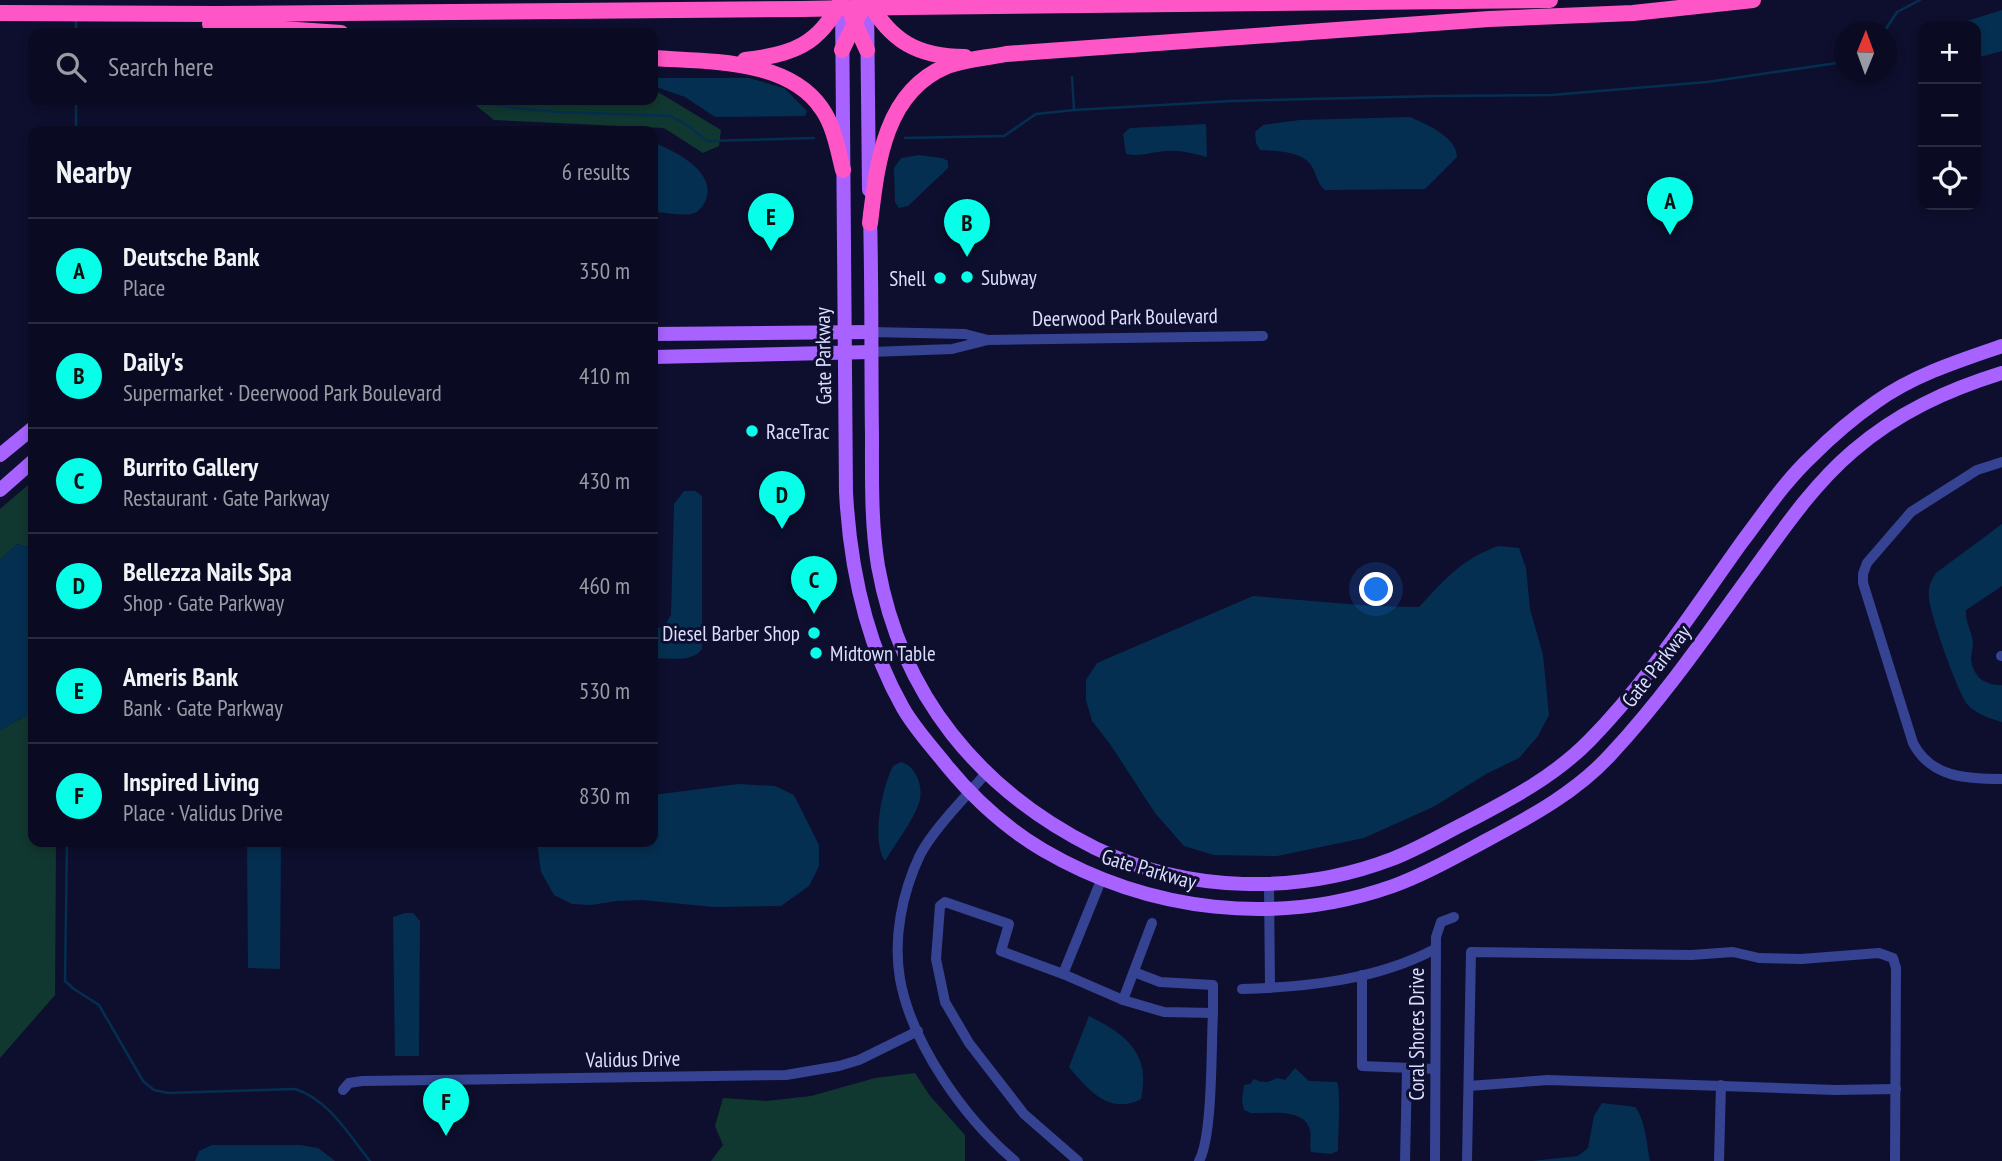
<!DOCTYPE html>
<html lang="en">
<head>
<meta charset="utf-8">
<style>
	body { margin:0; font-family:"PT Sans Narrow",sans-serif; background:#18192f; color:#f1f3f6 }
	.controls { position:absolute; right:21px; top:21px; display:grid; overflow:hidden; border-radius:14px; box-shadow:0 4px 10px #0003 }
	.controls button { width:63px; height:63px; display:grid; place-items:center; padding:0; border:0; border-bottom:2px solid #2a2b40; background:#0a0b22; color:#f1f3f6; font:35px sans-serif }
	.compass { position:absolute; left:1834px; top:21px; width:63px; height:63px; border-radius:50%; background:#0a0b22; box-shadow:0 4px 10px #0003; rotate:1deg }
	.you { position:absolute; left:1377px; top:590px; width:24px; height:24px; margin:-18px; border:5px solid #fff; border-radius:50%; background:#1a73e8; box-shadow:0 0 0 10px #1a73e833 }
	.badge { display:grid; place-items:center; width:46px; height:46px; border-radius:50%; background:#07ffe9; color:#111; font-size:23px; font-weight:700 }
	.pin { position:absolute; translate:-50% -58px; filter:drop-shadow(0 2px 4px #0008) }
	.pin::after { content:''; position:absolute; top:37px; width:24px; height:21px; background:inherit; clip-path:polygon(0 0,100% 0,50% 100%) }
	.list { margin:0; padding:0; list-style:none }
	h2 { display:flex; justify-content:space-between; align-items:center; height:91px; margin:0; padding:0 28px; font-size:30px }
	h2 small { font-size:23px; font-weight:400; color:#999ba5 }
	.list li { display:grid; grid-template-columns:46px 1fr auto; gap:21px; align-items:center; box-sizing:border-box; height:105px; padding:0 28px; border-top:2px solid #2a2b40 }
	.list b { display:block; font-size:26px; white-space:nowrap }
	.list p { margin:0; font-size:23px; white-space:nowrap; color:#999ba5 }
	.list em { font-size:23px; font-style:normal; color:#999ba5 }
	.icon { flex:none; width:38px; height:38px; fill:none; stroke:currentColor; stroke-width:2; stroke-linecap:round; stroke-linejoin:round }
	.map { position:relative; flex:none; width:2002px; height:1161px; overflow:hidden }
	.search { position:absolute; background:#0a0b22; box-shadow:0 4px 10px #0003; left:28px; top:28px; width:630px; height:77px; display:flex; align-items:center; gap:18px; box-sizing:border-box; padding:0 24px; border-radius:14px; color:#999ba5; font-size:26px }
	.panel { position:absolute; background:#0a0b22; box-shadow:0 4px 10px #0003; left:28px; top:126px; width:630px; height:721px; border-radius:14px }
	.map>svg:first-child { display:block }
	.green { fill:#113830 }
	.water { fill:#052f50 }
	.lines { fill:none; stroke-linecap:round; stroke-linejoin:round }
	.stream { stroke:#052f50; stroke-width:2.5 }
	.minor { stroke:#354392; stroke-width:10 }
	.major { stroke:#a762ff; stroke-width:14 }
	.highway { stroke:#ff56c7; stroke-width:16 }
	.highway-bridge { stroke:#ff56c7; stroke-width:16 }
	.poi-dot { fill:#07ffe9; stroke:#0e0f2e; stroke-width:2.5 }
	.labels { text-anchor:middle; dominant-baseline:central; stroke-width:6; stroke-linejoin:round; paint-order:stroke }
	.poi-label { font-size:21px; fill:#dbdeff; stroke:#0e0f2e; text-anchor:start }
	.street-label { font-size:21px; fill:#dbdeff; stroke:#0e0f2e }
</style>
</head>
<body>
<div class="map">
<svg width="2002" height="1161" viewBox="0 0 2002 1161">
	<rect width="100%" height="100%" fill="#0e0f2e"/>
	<g class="green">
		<path d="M 653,89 L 721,130 L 719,146 L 703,153 L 664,128 L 494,120 L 469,100 L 653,100 Z"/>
		<path d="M 33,481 L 33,548 L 17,544 L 0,560 L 0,509 Z"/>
		<path d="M 33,712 L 33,842 L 56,842 L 55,995 L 0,1058 L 0,730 Z"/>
		<path d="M 915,1073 L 930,1096 L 965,1135 L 965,1161 L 711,1161 L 723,1145 L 715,1126 L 723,1098 L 766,1101 L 811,1096 L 875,1078 Z"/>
	</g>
	<g class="water">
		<path d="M 2002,10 L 2002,51 L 1976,58 L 1976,26 L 1951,26 Z"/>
		<path d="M 656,78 L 749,78 L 784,88 L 807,111 L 805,116 L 715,117 L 685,97 L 656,87 Z"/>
		<path d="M 1410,117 C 1426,124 1457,137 1457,157 L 1425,189 L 1325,190 C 1316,182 1317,174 1311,165 C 1301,151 1275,151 1260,150 L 1256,143 L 1255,132 L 1263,125 L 1300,120 Z"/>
		<path d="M 1206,124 L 1207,157 C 1194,154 1181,150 1166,151 C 1151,152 1141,157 1126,154 L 1123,134 L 1130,128 Z"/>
		<path d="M 653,142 C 674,151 717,171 706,200 C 703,206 698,213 691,214 C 679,216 665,212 653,212 Z"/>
		<path d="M 919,155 L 942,158 L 948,161 L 948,168 L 908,206 L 899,208 L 895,202 L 894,168 L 901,158 Z"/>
		<path d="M 684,491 L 695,491 L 702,496 L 702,649 C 692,663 669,658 653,658 L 653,628 L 664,627 L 671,615 L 674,504 Z"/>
		<path d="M 2002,524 L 2002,586 L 1966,610 C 1965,622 1972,631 1973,643 C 1973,648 1971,654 1971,660 C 1974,678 1985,685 2002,685 L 2002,722 C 1991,719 1976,714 1968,705 C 1958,694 1930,614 1929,598 C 1928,588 1930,582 1936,573 Z"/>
		<path d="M 17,544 L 33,548 L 33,712 L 0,730 L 0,560 Z"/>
		<path d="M 1498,546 L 1519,548 L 1526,568 L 1530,609 L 1543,655 L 1549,715 L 1538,736 L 1519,758 L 1486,774 L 1435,806 L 1364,838 L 1277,856 L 1214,855 L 1184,846 L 1155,813 L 1110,744 L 1092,721 L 1086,700 L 1086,680 L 1097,663 L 1253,596 L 1372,606 L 1419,607 C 1446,578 1461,560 1498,546 Z"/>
		<path d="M 901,762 C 917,766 924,789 919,803 C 914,819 894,846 885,861 C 871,840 882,788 893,766 Z"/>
		<path d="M 738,784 L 775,786 L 794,795 L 819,845 L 819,866 L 809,886 L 781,906 L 713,907 L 642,900 L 617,901 L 591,905 L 572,904 L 554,895 L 541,872 L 537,842 L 653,842 L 653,795 Z"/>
		<path d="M 247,842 L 281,842 L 280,969 L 248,968 Z"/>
		<path d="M 405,913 L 413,913 L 420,921 L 419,1056 L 395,1056 L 393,917 Z"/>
		<path d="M 1089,1016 C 1126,1034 1151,1054 1141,1099 C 1110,1116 1087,1089 1069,1067 Z"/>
		<path d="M 1295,1068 L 1309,1081 L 1337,1082 C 1341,1090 1338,1137 1338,1151 L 1331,1154 L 1311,1152 C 1309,1144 1312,1138 1310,1130 C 1304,1107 1269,1114 1251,1113 L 1244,1110 L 1242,1101 L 1244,1085 L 1250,1084 L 1254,1079 C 1262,1083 1268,1083 1277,1078 L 1285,1080 Z"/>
		<path d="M 1602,1103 L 1635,1107 C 1645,1119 1647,1145 1650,1161 L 1532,1161 L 1578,1156 L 1588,1148 L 1594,1116 Z"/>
		<path d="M 212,1145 L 300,1145 L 318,1148 L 335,1161 L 195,1161 L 199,1151 Z"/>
	</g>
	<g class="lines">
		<g class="stream">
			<path d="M 1884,32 L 1897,12 L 1920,0"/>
			<path d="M 76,33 L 76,21"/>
			<path d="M 1072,77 L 1074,109"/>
			<path d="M 490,100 L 495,104 L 514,108 L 557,112 L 670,116 L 687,125 L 707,141 L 814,138"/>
			<path d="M 76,131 L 76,100"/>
			<path d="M 905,138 L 1004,136 L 1036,114 L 1074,110 L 1231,101 L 1436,96 L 1552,95 L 1707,82 L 1844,62"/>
			<path d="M 67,842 L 65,981 L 74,989 L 99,1005 L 143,1081 L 154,1090 L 168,1093 L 295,1089 C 328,1099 349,1135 370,1161"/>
		</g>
		<g class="minor">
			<path d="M 871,332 L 965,334 L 988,340"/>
			<path d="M 871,352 L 952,349 L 988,340 L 1263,336"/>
			<path d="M 2002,462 L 1977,470 L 1911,512 L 1867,563 L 1863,574 L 1863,583 L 1913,743 C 1931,778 1967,779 2002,779"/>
			<path d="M 2001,656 L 2002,656"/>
			<path d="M 987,772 C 967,796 934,828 920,855 C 902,893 893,938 900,979 C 912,1045 965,1119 1015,1161"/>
			<path d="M 1269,884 L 1270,988"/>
			<path d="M 1134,972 L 1160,982 L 1213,985 L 1213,1013"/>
			<path d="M 1063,974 L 1123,1000 L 1164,1012 L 1213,1013 C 1211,1047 1213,1136 1199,1161"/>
			<path d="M 1362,975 L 1362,1066 L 1435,1069"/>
			<path d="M 1242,989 C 1307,987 1377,980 1435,949"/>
			<path d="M 1123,1000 L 1152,923"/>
			<path d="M 1469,1086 L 1548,1080 L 1836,1090 L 1896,1089"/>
			<path d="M 343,1090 L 349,1083 L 362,1081 L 786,1075 L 839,1066 L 859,1060 L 918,1031"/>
			<path d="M 1078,1161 L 1024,1114 L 969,1043 L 945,1002 L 936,959 L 940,906 L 945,902 L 1009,924 L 1001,951 L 1063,974 L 1102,878"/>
			<path d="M 1405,1161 L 1407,1069"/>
			<path d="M 1435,1161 L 1436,937 L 1441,922 L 1454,917"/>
			<path d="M 1467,1161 L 1471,952 L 1691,955 L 1733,952 L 1759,958 L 1801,959 L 1879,953 L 1893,958 L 1896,968 L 1895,1161"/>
			<path d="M 1719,1161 L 1721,1085"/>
		</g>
		<g class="major">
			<path d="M 842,0 L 846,492 C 850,568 865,641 903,708 C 915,729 932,747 947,766 C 974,799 1006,828 1043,850 C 1149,912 1277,927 1393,886 C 1426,874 1457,856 1487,840 C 1532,816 1578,791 1612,753 C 1663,698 1706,636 1750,575 C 1782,531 1812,486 1853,451 C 1897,413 1947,390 2002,373"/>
			<path d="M 867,0 L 869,190"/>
			<path d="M 870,214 C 872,288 871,362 872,436 C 872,480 871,523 878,566 C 901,695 979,790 1095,848 C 1187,893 1298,895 1392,859 C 1418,849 1443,834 1467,822 C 1511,799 1555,776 1590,740 C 1648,681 1694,609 1742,542 C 1764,513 1785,481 1812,456 C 1831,437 1853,418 1876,402 C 1914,375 1958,361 2002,346"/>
			<path d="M 653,334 L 871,332"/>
			<path d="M 653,357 L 871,352"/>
			<path d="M 0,455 L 33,428"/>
			<path d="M 0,490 L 33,461"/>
		</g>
		<g class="highway">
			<path d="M 868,0 C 890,41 918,57 965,57"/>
			<path d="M 906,7 L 1550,0"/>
			<path d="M 0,13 L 216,14 L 802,9"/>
			<path d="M 852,17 L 867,50"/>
			<path d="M 210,24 L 341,33"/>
			<path d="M 842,50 L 866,0"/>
			<path d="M 653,58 C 707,62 788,58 822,109 C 834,126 838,150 843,170"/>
			<path d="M 745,60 C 791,55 820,45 841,0"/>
			<path d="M 870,223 C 877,164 884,92 947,66 C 966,59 986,58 1006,54 L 1489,19 L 1633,13 L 1753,0"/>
		</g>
		<path class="highway-bridge" d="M 802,9 L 906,7"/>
	</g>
	<g class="poi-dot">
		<circle cx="967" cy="277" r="7"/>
		<circle cx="940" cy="278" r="7"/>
		<circle cx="752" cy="431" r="7"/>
		<circle cx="814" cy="633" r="7"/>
		<circle cx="816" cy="653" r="7"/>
	</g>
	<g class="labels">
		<g class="poi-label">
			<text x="981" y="277">Subway</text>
			<text x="926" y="278" text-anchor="end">Shell</text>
			<text x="766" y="431">RaceTrac</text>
			<text x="800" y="633" text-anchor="end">Diesel Barber Shop</text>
			<text x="830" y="653">Midtown Table</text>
		</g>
		<g class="street-label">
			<text transform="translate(1125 317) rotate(-1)">Deerwood Park Boulevard</text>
			<text transform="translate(823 356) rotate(-91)">Gate Parkway</text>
			<text transform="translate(1656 666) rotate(-52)">Gate Parkway</text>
			<text transform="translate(1149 869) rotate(16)">Gate Parkway</text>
			<text transform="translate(1416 1034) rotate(-90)">Coral Shores Drive</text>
			<text transform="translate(633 1059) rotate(-1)">Validus Drive</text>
		</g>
	</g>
</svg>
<div class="controls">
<button>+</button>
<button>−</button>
<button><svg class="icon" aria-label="locate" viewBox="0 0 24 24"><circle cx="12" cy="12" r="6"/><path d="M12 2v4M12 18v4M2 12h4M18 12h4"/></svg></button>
</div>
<svg class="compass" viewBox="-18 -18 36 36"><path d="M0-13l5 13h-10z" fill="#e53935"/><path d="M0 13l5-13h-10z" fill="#999ba5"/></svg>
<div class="you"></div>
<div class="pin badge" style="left:1670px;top:235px">A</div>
<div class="pin badge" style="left:967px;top:257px">B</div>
<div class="pin badge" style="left:814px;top:614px">C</div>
<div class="pin badge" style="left:782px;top:529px">D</div>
<div class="pin badge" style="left:771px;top:251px">E</div>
<div class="pin badge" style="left:446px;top:1136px">F</div>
<div class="search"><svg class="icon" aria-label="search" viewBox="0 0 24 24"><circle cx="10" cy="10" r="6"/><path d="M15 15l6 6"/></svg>Search here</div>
<section class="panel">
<h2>Nearby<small>6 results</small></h2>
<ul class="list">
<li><span class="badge">A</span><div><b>Deutsche Bank</b><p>Place</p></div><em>350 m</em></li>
<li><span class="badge">B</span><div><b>Daily's</b><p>Supermarket · Deerwood Park Boulevard</p></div><em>410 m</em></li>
<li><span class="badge">C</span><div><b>Burrito Gallery</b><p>Restaurant · Gate Parkway</p></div><em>430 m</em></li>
<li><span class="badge">D</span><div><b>Bellezza Nails Spa</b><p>Shop · Gate Parkway</p></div><em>460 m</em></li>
<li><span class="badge">E</span><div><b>Ameris Bank</b><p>Bank · Gate Parkway</p></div><em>530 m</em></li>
<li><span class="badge">F</span><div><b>Inspired Living</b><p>Place · Validus Drive</p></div><em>830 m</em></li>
</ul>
</section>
</div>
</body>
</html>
